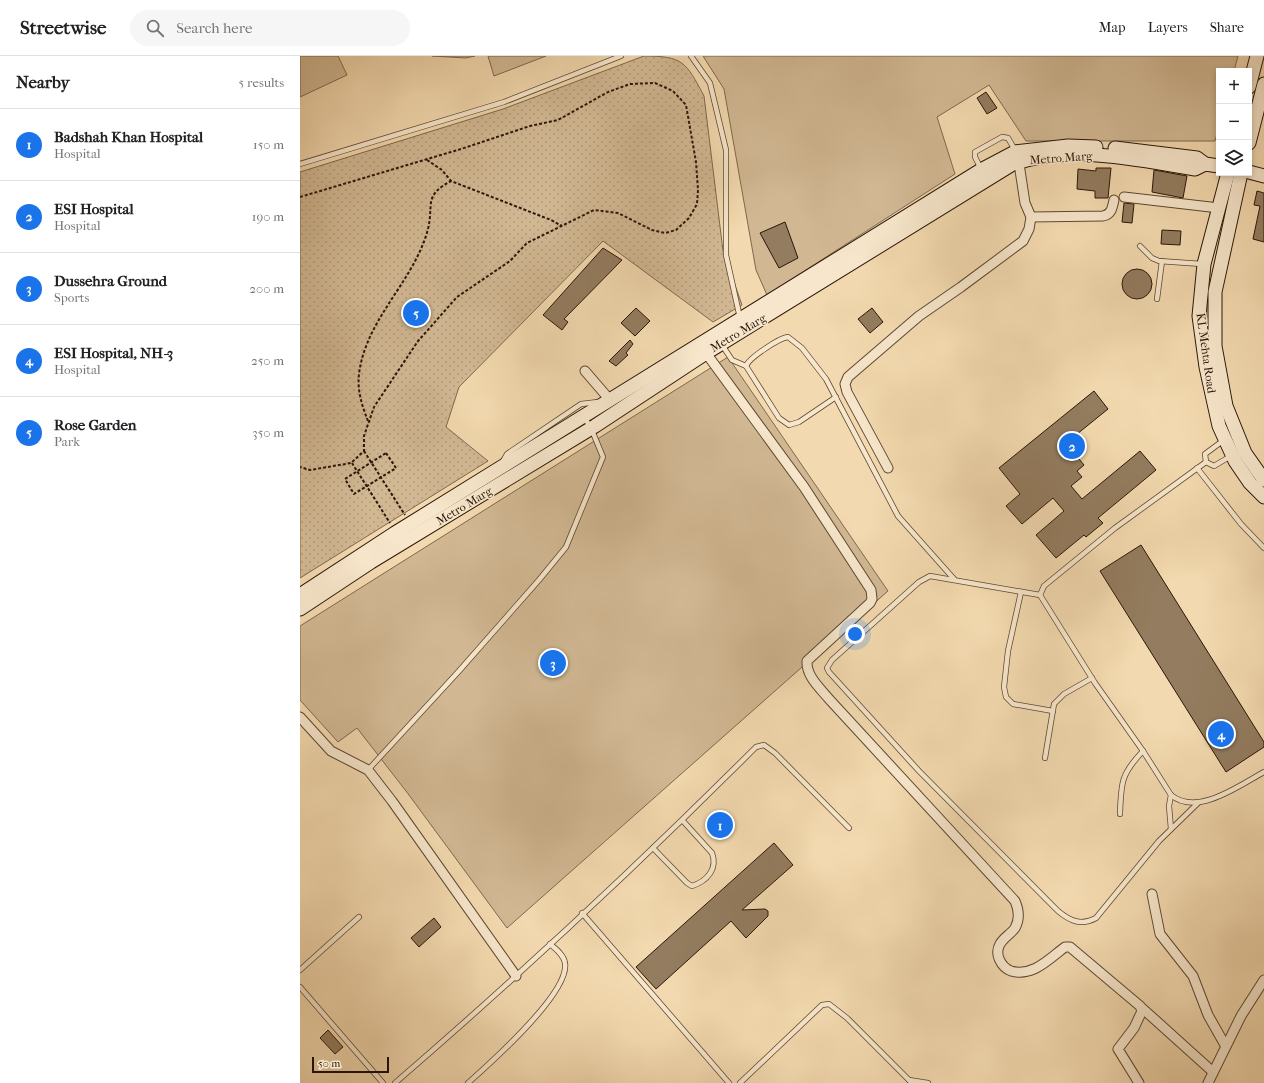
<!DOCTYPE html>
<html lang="en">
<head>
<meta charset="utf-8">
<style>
	body { margin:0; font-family:"IM FELL French Canon",serif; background:#f6f6f6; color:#202124 }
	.controls { position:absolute; right:12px; top:12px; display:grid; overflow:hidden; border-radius:0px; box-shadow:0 2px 6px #0003 }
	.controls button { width:36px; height:36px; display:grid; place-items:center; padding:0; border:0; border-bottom:1px solid #e0e0e0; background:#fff; color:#202124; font:20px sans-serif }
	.scale { position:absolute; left:12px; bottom:10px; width:77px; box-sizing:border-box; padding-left:4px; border:2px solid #2a1709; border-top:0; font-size:11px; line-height:14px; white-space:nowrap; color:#2a1709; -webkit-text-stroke:3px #f7e6cb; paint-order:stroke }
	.you { position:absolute; left:555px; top:578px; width:14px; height:14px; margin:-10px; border:3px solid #fff; border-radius:50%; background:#1a73e8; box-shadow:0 0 0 6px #1a73e833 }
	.badge { display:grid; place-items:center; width:26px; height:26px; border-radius:50%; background:#1a73e8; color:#fff; font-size:13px; font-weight:700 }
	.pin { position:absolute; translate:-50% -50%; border:2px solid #fff; box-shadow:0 1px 4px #0006 }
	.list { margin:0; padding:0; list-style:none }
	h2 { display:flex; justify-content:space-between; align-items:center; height:52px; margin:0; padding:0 16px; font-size:17px }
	h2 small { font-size:13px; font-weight:400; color:#757577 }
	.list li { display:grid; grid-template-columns:26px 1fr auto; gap:12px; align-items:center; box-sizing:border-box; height:72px; padding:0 16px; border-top:1px solid #e0e0e0 }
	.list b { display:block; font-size:15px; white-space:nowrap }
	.list p { margin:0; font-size:13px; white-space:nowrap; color:#757577 }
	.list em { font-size:13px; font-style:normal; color:#757577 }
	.icon { flex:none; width:22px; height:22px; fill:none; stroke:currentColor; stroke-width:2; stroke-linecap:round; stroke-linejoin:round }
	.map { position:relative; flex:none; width:964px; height:1027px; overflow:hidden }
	header { display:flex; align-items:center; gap:24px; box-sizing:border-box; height:56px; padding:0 20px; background:#fff; border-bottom:1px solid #e0e0e0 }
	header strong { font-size:19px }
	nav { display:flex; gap:22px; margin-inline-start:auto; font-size:14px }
	.search { width:280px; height:36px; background:#f6f6f6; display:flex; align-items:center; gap:10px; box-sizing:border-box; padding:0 14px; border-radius:22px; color:#757577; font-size:15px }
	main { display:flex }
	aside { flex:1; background:#fff }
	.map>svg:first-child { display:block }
	.grass { fill:#d1b893; stroke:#7e684e }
	.park { fill:url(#park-dots); stroke:#7e684e }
	.building { fill:#937c5f; stroke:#2a1709 }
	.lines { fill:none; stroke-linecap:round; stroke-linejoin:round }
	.lane-casing { stroke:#5c4832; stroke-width:6 }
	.street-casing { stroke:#5c4832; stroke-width:11 }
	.secondary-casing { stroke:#2a1709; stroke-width:15 }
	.path { stroke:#2a1709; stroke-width:2; stroke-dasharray:3 2; stroke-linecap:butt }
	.lane { stroke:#f7e6cb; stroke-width:4.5 }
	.street { stroke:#f7e6cb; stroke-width:9 }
	.secondary { stroke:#f7e6cb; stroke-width:13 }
	.labels { text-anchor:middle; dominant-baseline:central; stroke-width:3; stroke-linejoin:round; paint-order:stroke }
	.street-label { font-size:12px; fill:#2a1709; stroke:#f7e6cb }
</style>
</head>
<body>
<header>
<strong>Streetwise</strong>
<div class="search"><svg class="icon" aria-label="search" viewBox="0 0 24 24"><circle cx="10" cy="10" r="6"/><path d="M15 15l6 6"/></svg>Search here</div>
<nav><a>Map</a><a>Layers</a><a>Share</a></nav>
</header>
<main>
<aside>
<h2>Nearby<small>5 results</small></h2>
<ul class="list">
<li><span class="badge">1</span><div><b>Badshah Khan Hospital</b><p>Hospital</p></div><em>150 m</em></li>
<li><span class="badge">2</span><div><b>ESI Hospital</b><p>Hospital</p></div><em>190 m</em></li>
<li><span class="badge">3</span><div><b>Dussehra Ground</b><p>Sports</p></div><em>200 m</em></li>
<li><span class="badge">4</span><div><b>ESI Hospital, NH-3</b><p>Hospital</p></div><em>250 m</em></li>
<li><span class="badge">5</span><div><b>Rose Garden</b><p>Park</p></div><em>350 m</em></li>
</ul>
</aside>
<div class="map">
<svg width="964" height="1027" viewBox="0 0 964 1027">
	<defs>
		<pattern id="park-dots" width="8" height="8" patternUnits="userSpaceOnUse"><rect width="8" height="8" fill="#d1b893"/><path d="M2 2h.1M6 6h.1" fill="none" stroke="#b49d7d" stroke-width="1.8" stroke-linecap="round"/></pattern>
	</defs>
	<rect width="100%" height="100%" fill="#f3d9af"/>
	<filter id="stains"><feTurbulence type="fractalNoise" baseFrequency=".005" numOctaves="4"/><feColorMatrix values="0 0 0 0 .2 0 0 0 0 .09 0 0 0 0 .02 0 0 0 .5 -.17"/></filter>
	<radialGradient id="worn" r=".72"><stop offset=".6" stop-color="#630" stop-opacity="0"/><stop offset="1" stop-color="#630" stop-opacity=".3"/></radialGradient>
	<g class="grass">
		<path d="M 0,0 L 38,0 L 47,19 L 0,41 Z"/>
		<path d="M 132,0 L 175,0 L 166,2 Z"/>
		<path d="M 188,0 L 246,0 L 194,20 Z"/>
		<path d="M 403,0 L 938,0 L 934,15 L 919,15 L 919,71 L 915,85 L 726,85 L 689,29 L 637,61 L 655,118 L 467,239 L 456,214 L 424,33 Z"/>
		<path d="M 428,301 L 588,535 L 207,872 L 106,735 L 57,672 L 38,686 L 0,644 L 0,570 Z"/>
	</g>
	<path class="park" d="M 344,0 C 383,0 386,6 404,40 L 423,195 L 442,249 L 413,266 L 303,185 L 159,331 L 146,371 L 188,405 L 0,522 L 0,116 L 203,53 Z"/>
	<g class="building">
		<path d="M 686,36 L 697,52 L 687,58 L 677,42 Z"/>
		<path d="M 796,112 L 811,112 L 808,142 L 795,142 L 795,135 L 777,133 L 778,113 L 796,115 Z"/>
		<path d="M 854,114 L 887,120 L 883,142 L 852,136 Z"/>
		<path d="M 957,135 L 964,137 L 964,186 L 953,183 L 960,150 L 954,149 Z"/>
		<path d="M 824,147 L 834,148 L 832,167 L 822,166 Z"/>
		<path d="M 485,166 L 498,202 L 479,212 L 460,177 Z"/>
		<path d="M 862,174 L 881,175 L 880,189 L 861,188 Z"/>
		<path d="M 303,192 L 322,204 L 264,263 L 268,266 L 262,274 L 243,259 Z"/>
		<circle cx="837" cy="228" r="15"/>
		<path d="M 336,252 L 350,265 L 335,280 L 321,267 Z"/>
		<path d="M 572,252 L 583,266 L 570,277 L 558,263 Z"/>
		<path d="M 330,284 L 333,288 L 326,297 L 328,299 L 316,310 L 309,305 Z"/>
		<path d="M 794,335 L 808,353 L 766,387 L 784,409 L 777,415 L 782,421 L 771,430 L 782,443 L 840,395 L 856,414 L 798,462 L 803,467 L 786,481 L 784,479 L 756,502 L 736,479 L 764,455 L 753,442 L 722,468 L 706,450 L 720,438 L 699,412 Z"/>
		<path d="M 841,489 L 964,686 L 964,691 L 926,716 L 800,515 Z"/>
		<path d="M 474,787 L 493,809 L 442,854 L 465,853 L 468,855 L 468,860 L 446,882 L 431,865 L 356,933 L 336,911 Z"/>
		<path d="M 134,862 L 141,871 L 119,891 L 111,882 Z"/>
		<path d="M 28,974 L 43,991 L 35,998 L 20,982 Z"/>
	</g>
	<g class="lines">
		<defs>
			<g id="lane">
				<path d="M 391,0 L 410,27 L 426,94 L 426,199 L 440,262"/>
				<path d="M 0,108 L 204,46 L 321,0"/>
				<path d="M 681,113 L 675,101 L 675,96 L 702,81 L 708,82 L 715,94"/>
				<path d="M 840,190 L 852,202 L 859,205 L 902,208"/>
				<path d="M 857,243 L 862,205"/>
				<path d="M 422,289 L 432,304 L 446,310 L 479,362 L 489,369 L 499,366 L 536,341"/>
				<path d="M 446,310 C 449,302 479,282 488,281 L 502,292 L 526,323 L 598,460 L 654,523"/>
				<path d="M 203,405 L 207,398 L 281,348 L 298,346"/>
				<path d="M 906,406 L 815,472 L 744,530 L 740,539 L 795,627 L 843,695 L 871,739 C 897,761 940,729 964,716"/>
				<path d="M 906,406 L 905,398 L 924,384"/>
				<path d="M 906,406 L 914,410 L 931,400"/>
				<path d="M 897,412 L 941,468 L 964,492"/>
				<path d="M 721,536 L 708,595 L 704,631 L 706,641 L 713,648 L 753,655"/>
				<path d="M 740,539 L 630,520 L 619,526 L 532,604 L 527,612 L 529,616 L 619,715 L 758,855 C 770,865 781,870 796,862 L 859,785 L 898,747"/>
				<path d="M 745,702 L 754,648 L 764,638 L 792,622"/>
				<path d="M 68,714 L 159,615 L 239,524 L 266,491 L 303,401 L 291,372 L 284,361"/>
				<path d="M 820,758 C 821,727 821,718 843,695"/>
				<path d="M 871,773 L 869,750 L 871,739"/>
				<path d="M 353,792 L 387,827 L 392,830 C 407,825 418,813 412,797 L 383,765"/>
				<path d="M 282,857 L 429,1027"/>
				<path d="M 0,914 L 59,861"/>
				<path d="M 0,931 L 83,1027"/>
				<path d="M 609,1024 L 628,1027"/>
				<path d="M 95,1027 C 219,920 340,807 456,691 L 464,689 L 475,697 L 549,772"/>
				<path d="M 168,1027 C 189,1008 270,937 265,907 C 264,899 256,893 250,888"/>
				<path d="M 440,1027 L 522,949 L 529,948 L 547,962 L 612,1027"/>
			</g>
			<g id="street">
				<path d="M 824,141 L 919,152"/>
				<path d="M 731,161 L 803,160 C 812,158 812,152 814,144"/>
				<path d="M 406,297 L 504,431 L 571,534 L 572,543 L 570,547 L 507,605 C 506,620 520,632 529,643 L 715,845 C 719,854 720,863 715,872 C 711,878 704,881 700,888 C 694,898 701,911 711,915 C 733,921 749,903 765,891 L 770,891 L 840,950 L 842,955 L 834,972 L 818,993 L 839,1027"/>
				<path d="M 285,315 L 310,344"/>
				<path d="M 588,412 L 547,336 L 545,328 L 548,321 L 619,260 L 661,231 L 723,185 L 729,173 L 731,161 L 725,147 L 718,101"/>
				<path d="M 0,661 L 31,695 L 68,714 L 92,745 L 216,920"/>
				<path d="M 852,838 L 860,878 L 893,920 L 908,959 L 925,989"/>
				<path d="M 842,952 L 913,1016"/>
				<path d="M 908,1027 L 941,960 L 964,924"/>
			</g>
			<g id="secondary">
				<path d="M 949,31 L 957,0"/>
				<path d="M 949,87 L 964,28"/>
				<path d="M 815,92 L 897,102 L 905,108"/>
				<path d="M 949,116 L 964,120"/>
				<path d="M 928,117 L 904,208 L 899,260 L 906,311 L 919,370 L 935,405 L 950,427 L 964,441"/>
				<path d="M 941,117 L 915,236 L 915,290 L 926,350 L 945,397 L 964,424"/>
				<path d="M 0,539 L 95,477 L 681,114 L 715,96 L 768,90 L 796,91"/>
				<path d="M 0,553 L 71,506 L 295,370 L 406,297 L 711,109 C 767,87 838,104 895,113 L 905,108 L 919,110"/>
			</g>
		</defs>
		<use href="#lane" class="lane-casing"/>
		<use href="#street" class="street-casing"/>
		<use href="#secondary" class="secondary-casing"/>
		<g class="path">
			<path d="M 127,104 L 142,114 L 151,125 L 251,164 L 262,170"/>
			<path d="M 0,141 L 161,93 L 230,70 L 258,64 L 308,36 L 330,28 L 355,27 L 373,35 L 386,49 L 396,106 L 398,134 L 397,148 L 389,162 L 376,174 L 365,177 L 352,174 L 318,157 L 294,154 L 227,187 L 210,205 L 157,241 L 118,285 L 74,351 L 64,380 L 64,395 L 51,407 L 10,414 L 0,411"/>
			<path d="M 68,365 C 62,350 57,334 59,318 C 66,262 114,226 128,173 C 134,148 123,140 151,125"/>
			<path d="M 64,395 L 105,459"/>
			<path d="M 86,397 L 96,412 L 54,438 L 45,423 Z"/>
			<path d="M 52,407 L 90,467"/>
		</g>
		<use href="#lane" class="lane"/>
		<use href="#street" class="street"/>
		<use href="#secondary" class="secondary"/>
	</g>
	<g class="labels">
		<g class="street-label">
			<text transform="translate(761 102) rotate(-4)">Metro Marg</text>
			<text transform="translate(438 277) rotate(-31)">Metro Marg</text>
			<text transform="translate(906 297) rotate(82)">KL Mehta Road</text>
			<text transform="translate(164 450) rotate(-31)">Metro Marg</text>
		</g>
	</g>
	<rect width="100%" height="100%" filter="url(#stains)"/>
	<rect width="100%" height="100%" fill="url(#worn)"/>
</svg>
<div class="controls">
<button>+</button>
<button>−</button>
<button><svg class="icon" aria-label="layers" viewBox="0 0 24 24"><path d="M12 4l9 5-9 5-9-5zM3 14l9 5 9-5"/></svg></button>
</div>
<div class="scale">50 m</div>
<div class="you"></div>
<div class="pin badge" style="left:420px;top:769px">1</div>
<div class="pin badge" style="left:772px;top:390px">2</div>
<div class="pin badge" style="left:253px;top:607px">3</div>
<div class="pin badge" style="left:921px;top:678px">4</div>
<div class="pin badge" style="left:116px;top:257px">5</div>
</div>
</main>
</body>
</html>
